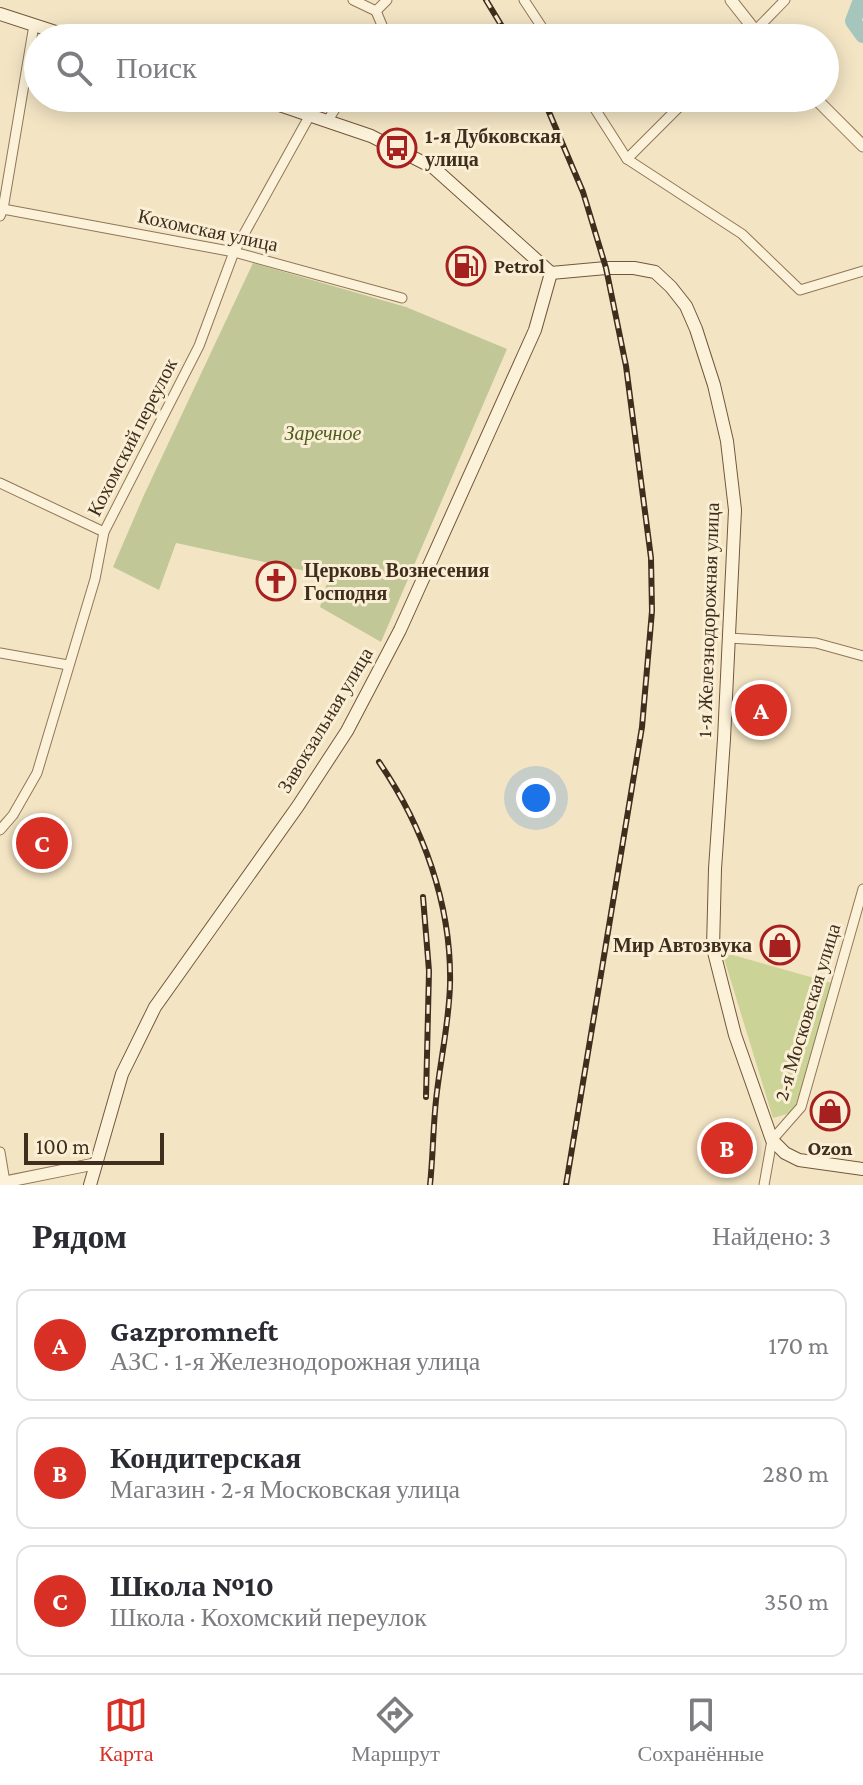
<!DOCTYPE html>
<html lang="ru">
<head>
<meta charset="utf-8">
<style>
	body { margin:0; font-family:"Crimson Pro",serif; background:#f7f7f7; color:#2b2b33 }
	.scale { position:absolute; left:24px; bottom:20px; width:140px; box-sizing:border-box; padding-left:8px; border:4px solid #3f2e1d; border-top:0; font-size:22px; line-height:28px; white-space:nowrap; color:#3f2e1d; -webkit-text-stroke:6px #faefd5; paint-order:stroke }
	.you { position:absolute; left:536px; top:798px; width:28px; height:28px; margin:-20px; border:6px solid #fff; border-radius:50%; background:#1a73e8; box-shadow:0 0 0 12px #1a73e833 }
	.badge { display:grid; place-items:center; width:52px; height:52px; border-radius:50%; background:#d93025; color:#fff; font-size:26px; font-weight:700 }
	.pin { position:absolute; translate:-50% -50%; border:4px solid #fff; box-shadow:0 2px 8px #0006 }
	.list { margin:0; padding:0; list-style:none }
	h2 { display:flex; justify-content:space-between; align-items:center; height:104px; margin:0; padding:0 32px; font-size:34px }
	h2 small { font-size:26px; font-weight:400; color:#7c7c81 }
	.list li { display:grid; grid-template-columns:52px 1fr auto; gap:24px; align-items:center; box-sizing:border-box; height:112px; margin:0 16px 16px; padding:0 16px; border:2px solid #e1e1e2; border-radius:16px }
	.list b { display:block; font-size:30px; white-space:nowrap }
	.list p { margin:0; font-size:26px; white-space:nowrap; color:#7c7c81 }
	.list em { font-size:26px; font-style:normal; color:#7c7c81 }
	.icon { flex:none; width:44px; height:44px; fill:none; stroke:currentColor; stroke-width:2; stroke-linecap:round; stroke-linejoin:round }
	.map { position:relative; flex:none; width:863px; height:1185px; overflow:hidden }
	.search { position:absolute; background:#fff; box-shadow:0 4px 20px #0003; left:24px; right:24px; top:24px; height:88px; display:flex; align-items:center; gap:20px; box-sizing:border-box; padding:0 28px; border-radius:44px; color:#7c7c81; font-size:30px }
	.sheet { height:488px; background:#fff }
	nav { display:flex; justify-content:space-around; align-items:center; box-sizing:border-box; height:112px; border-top:2px solid #e1e1e2; background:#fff; font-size:22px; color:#7c7c81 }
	nav a { display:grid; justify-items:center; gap:4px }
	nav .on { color:#d93025 }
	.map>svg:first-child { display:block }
	.green { fill:#ccd396 }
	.cemetery { fill:#c1c796 }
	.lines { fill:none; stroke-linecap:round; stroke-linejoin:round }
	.river { stroke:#a6c6bd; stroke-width:16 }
	.minor-casing { stroke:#917658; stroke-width:11 }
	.tertiary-casing { stroke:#917658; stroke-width:13 }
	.secondary-casing { stroke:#72573b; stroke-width:14 }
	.minor { stroke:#fcf2d9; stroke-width:9 }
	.tertiary { stroke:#fcf2d9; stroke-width:11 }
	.secondary { stroke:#fcf2d9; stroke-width:12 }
	.rail-casing { stroke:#3f2e1d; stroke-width:6 }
	.rail { stroke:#faefd5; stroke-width:3; stroke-dasharray:9; stroke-linecap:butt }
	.labels { text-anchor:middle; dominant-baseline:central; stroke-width:6; stroke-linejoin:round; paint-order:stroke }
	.poi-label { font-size:20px; font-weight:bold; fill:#3f2e1d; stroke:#faefd5; text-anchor:start }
	.street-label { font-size:20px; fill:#3f2e1d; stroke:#faefd5 }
	.park-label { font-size:20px; font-style:italic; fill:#4e5e21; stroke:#faefd5 }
</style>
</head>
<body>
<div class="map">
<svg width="863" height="1185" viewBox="0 0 863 1185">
	<rect width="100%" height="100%" fill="#f3e5c4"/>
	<path class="green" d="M 722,952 L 832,983 L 794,1112 L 773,1118 Z"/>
	<path class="cemetery" d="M 253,263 L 406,307 L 507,349 L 381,642 L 320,607 L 329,576 L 176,543 L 159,590 L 113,567 L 144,495 Z"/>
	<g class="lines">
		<path class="river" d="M 861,0 L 853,21 L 863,35"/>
		<defs>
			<g id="minor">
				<path d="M 353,0 L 376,11"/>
				<path d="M 524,0 L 549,38"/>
				<path d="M 376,11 L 384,30 L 384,38"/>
				<path d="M 376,11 L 387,0"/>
				<path d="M 748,38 L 785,0"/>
				<path d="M 588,98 L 627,159 L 742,234 L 800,290 L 863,271"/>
				<path d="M 328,120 L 342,98"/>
				<path d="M 627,159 L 688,98"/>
				<path d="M 3,209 L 234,252 L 402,298"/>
				<path d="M 0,216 L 3,209 L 34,25"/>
				<path d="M 0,483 L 104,532"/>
				<path d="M 728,638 L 816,643 L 863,656"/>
				<path d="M 0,653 L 68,665"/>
				<path d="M 0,830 L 13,815 L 37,773 L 95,579 L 104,532 L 199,346 L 234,252 L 310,115"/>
				<path d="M 0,1152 L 5,1182"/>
				<path d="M 764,1185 L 772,1140 L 801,1107 L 863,889"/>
			</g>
			<g id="tertiary">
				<path d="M 731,0 L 761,38"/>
				<path d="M 815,98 L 863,146"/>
				<path d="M 0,1183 L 94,1164"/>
			</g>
			<g id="secondary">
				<path d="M 0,14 L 74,38"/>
				<path d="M 259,98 L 371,136 L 434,168 L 551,273"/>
				<path d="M 551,273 L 606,268 L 634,268 L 655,272 L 671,287 L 686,306 L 696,329 L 714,385 L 727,441 L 735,510 L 724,739 L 715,869 L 713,948 L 735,1035 L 772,1140 L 785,1153 L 799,1160 L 863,1169"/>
				<path d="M 90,1185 L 122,1074 L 155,1007 L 298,806 L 347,731 L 400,630 L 535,330 L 551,273"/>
			</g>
		</defs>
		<use href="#minor" class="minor-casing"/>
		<use href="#tertiary" class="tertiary-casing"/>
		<use href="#secondary" class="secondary-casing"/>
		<use href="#minor" class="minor"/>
		<use href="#tertiary" class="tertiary"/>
		<use href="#secondary" class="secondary"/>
		<defs>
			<g id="rail">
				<path d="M 486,0 L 509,38"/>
				<path d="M 543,98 L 583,192 L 606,268 L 626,366 L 651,558 L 652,611 L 642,727 L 566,1185"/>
				<path d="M 379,762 C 423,826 452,905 450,985 C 449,1023 440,1062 436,1100 C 433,1128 433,1157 430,1185"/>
				<path d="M 423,897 L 429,971 L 426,1097"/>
			</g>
		</defs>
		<use href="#rail" class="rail-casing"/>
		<use href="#rail" class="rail"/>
	</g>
	<defs>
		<symbol id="bus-ring" viewBox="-11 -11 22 22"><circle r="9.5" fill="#faefd5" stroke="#a72020" stroke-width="1.5"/><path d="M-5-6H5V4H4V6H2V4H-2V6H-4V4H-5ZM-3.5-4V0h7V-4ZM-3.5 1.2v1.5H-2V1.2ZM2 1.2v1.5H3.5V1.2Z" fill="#a72020"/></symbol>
		<symbol id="fuel-ring" viewBox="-11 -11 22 22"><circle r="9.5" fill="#faefd5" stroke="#a72020" stroke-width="1.5"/><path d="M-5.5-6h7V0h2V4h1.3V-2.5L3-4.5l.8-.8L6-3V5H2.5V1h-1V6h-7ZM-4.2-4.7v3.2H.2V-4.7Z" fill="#a72020"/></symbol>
		<symbol id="church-ring" viewBox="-11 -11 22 22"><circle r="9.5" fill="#faefd5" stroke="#a72020" stroke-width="1.5"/><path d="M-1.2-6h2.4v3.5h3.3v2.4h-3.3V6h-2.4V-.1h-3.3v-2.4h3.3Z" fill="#a72020"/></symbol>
		<symbol id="shop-ring" viewBox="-11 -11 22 22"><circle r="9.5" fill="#faefd5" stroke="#a72020" stroke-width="1.5"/><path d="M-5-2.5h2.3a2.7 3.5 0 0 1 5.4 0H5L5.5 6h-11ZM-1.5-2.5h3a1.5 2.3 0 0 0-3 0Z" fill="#a72020"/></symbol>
	</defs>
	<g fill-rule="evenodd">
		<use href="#bus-ring" x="375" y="126" width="44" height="44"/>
		<use href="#fuel-ring" x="444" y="244" width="44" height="44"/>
		<use href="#church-ring" x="254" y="559" width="44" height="44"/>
		<use href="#shop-ring" x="758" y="923" width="44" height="44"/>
		<use href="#shop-ring" x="808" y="1089" width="44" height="44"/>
	</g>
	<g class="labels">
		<g class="poi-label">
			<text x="425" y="136">1-я Дубковская<tspan x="425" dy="23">улица</tspan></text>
			<text x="494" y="266">Petrol</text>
			<text x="304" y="570">Церковь Вознесения<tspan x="304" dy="23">Господня</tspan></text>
			<text x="752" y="945" text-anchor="end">Мир Автозвука</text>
			<text x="830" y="1148" text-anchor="middle">Ozon</text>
		</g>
		<g class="street-label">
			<text transform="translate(208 230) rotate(12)">Кохомская улица</text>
			<text transform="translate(132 437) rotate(-63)">Кохомский переулок</text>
			<text transform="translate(708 620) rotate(-88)">1-я Железнодорожная улица</text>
			<text transform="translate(325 720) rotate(-59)">Завокзальная улица</text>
			<text transform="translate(807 1012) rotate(-73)">2-я Московская улица</text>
		</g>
		<g class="park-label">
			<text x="323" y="433">Заречное</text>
		</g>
	</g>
</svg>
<div class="scale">100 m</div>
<div class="you"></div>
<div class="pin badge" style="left:761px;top:710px">A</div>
<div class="pin badge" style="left:727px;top:1148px">B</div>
<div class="pin badge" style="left:42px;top:843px">C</div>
<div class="search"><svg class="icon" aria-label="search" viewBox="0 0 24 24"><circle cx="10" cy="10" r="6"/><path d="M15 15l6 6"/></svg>Поиск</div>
</div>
<section class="sheet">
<h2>Рядом<small>Найдено: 3</small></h2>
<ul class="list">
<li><span class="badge">A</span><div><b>Gazpromneft</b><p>АЗС · 1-я Железнодорожная улица</p></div><em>170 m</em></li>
<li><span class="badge">B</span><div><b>Кондитерская</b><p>Магазин · 2-я Московская улица</p></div><em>280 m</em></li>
<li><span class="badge">C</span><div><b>Школа №10</b><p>Школа · Кохомский переулок</p></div><em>350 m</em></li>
</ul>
</section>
<nav>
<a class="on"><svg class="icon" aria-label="map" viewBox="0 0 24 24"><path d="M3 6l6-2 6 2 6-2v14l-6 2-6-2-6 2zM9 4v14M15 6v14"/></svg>Карта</a>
<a><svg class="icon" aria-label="directions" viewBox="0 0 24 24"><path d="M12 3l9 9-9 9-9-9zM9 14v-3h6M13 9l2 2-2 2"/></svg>Маршрут</a>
<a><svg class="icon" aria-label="saved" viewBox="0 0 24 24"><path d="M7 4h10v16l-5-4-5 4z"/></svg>Сохранённые</a>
</nav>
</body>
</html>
